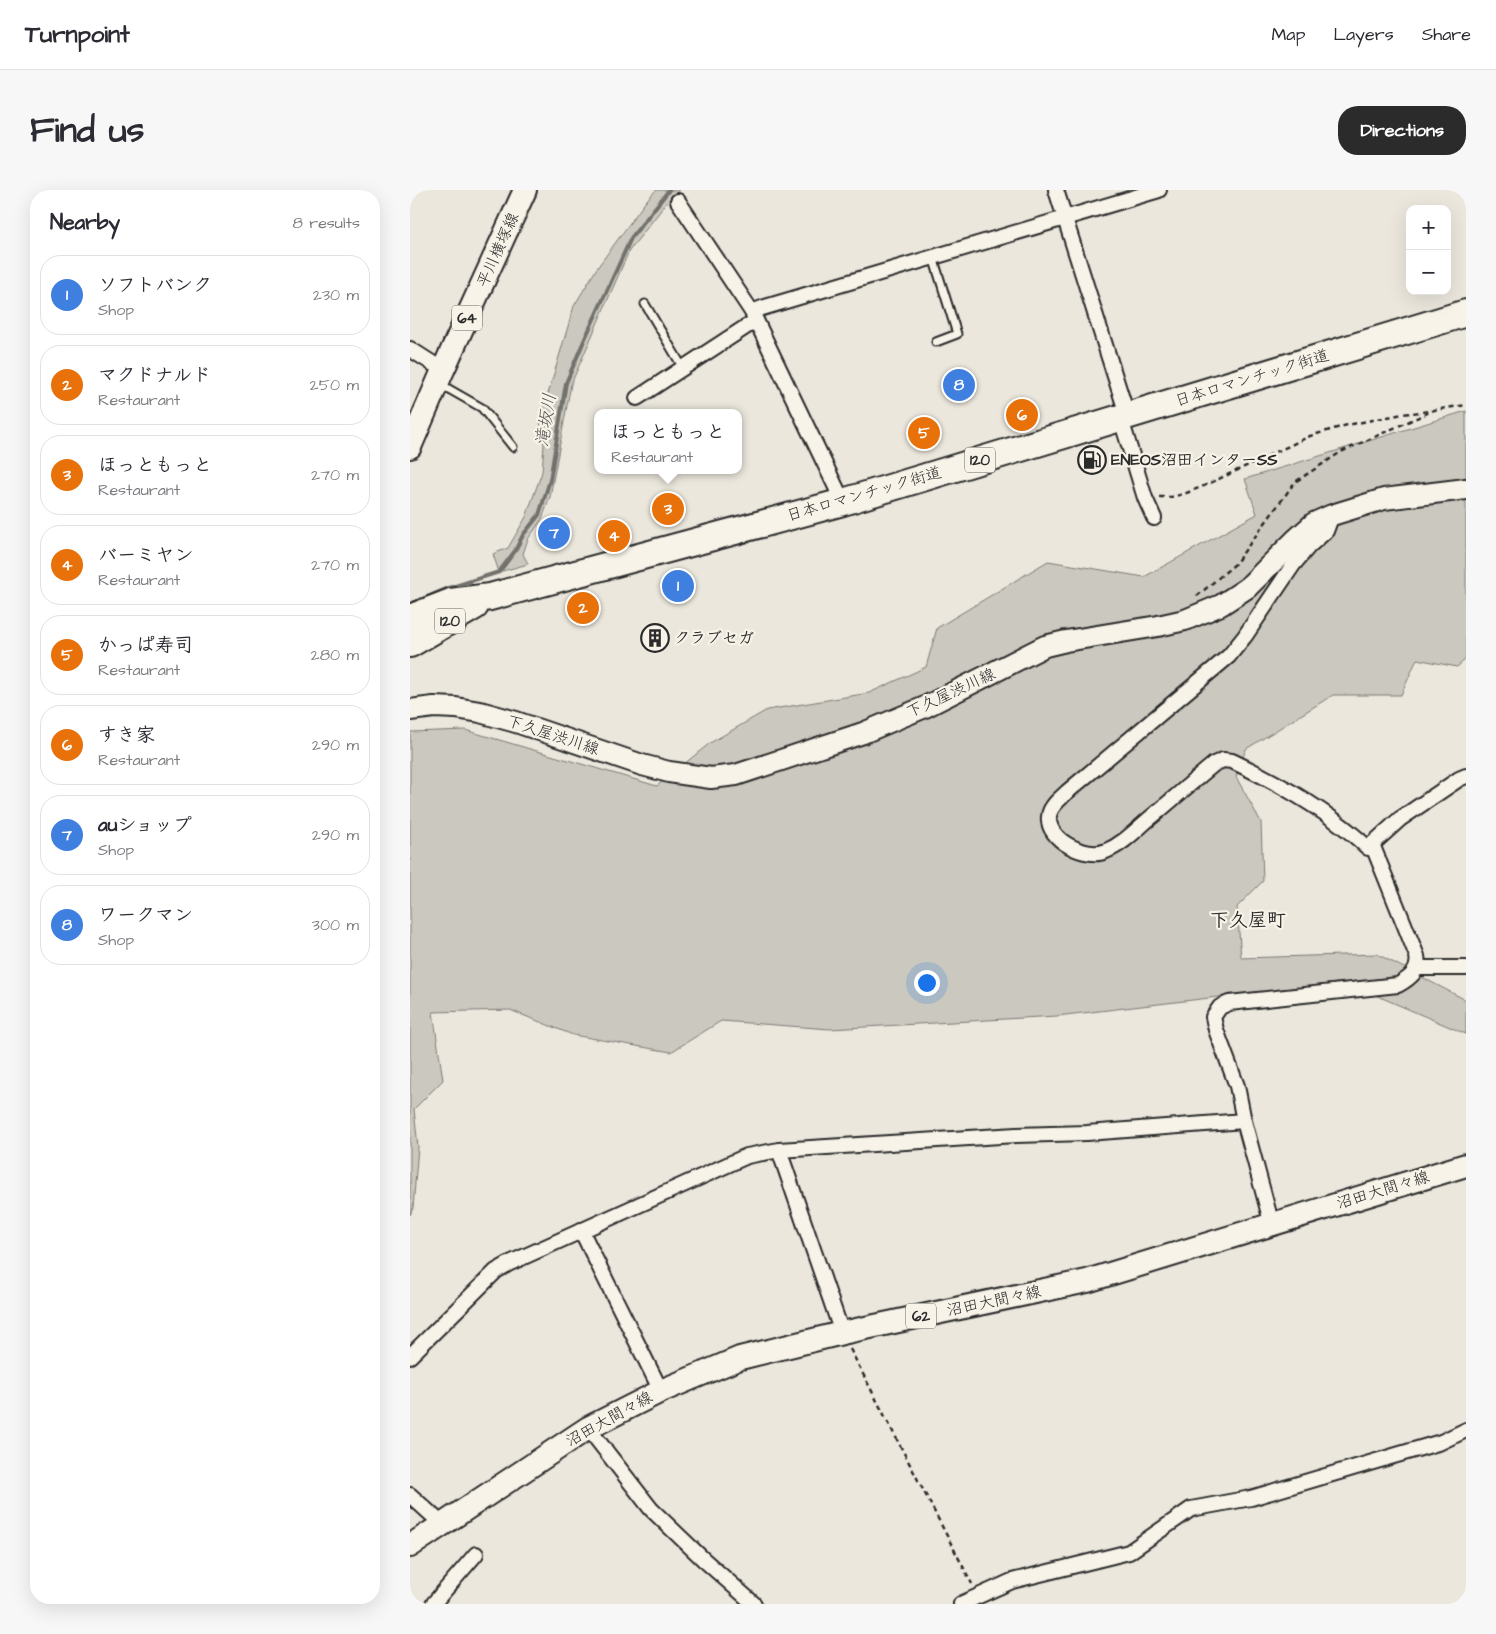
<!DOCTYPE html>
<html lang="en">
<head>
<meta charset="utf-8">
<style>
	body { margin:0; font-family:"Architects Daughter","Klee One",sans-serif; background:#f7f7f7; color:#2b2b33 }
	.controls { position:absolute; right:15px; top:15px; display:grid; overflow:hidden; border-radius:10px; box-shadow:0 5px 20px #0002 }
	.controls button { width:45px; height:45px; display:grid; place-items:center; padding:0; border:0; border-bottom:1px solid #e1e1e2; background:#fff; color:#2b2b33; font:25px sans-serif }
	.you { position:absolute; left:516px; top:792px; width:18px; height:18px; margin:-12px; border:4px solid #fff; border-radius:50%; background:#1a73e8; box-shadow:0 0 0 8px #1a73e833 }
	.badge { display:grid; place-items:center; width:32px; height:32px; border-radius:50%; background:#2b2b2b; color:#fff; font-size:16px; font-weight:700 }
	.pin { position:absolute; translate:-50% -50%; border:2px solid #fff; box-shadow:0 1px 5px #0006 }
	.popup { position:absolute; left:184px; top:219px; width:148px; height:65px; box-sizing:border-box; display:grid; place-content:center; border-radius:10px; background:#fff; filter:drop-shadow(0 1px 4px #0005); font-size:16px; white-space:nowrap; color:#7c7c81 }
	.popup b { font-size:19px; color:#2b2b33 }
	.popup::after { content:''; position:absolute; left:50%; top:100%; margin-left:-10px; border:10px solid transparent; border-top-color:#fff }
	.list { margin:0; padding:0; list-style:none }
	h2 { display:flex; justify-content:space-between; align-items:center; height:65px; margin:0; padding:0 20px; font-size:21px }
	h2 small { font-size:16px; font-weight:400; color:#7c7c81 }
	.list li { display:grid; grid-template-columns:32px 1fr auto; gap:15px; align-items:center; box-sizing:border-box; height:80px; margin:0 10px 10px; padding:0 10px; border:1px solid #e1e1e2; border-radius:20px }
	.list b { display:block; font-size:19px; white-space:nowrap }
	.list p { margin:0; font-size:16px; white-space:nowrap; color:#7c7c81 }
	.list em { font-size:16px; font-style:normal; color:#7c7c81 }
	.map { position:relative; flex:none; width:1056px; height:1414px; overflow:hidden; border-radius:20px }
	header { display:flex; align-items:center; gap:30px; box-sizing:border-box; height:70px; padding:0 25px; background:#fff; border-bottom:1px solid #e1e1e2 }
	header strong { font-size:24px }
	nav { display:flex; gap:28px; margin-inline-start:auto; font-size:18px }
	.intro { display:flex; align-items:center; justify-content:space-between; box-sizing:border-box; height:120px; padding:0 30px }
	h1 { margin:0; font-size:35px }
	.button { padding:12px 22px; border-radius:20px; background:#2b2b2b; color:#fff; font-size:18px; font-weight:700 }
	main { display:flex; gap:30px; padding:0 30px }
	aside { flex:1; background:#fff; border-radius:20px; box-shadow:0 5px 20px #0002 }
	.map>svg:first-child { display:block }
	.green { fill:#cbc8bf; stroke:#7b7a75 }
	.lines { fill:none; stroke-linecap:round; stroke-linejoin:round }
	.stream { stroke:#72716c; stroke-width:4 }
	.lane-casing { stroke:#2b2b2b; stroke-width:11 }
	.street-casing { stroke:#2b2b2b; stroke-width:18 }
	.secondary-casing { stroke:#2b2b2b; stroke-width:24 }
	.primary-casing { stroke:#2b2b2b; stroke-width:26 }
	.highway-casing { stroke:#2b2b2b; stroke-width:30 }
	.path { stroke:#2b2b2b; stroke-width:2.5; stroke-dasharray:5 4; stroke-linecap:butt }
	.lane { stroke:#f7f3e8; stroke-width:7 }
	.street { stroke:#f7f3e8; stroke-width:14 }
	.secondary { stroke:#f7f3e8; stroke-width:20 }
	.primary { stroke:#f7f3e8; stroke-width:22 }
	.highway { stroke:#f7f3e8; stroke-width:26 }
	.labels { text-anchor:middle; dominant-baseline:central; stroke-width:4.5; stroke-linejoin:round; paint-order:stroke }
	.shield { fill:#f7f3e8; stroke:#686764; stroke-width:1 }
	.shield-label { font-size:15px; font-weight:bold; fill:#2b2b2b }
	.street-label { font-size:16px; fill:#2b2b2b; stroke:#f7f3e8 }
	.poi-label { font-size:16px; font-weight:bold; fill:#2b2b2b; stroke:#f7f3e8; text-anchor:start }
	.water-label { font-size:18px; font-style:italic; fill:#555451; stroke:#f7f3e8 }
	.quarter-label { font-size:19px; font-weight:bold; fill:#2b2b2b; stroke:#f7f3e8 }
</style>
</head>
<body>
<header>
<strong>Turnpoint</strong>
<nav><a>Map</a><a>Layers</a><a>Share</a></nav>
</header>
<div class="intro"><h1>Find us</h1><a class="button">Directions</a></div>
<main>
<aside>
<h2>Nearby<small>8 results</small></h2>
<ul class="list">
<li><span class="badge" style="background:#3f7fe0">1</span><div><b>ソフトバンク</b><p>Shop</p></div><em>230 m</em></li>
<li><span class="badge" style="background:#e8710a">2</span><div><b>マクドナルド</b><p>Restaurant</p></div><em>250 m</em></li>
<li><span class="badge" style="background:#e8710a">3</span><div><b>ほっともっと</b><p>Restaurant</p></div><em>270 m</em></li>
<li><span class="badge" style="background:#e8710a">4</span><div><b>バーミヤン</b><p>Restaurant</p></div><em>270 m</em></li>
<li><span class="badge" style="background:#e8710a">5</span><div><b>かっぱ寿司</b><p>Restaurant</p></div><em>280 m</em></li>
<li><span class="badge" style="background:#e8710a">6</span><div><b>すき家</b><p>Restaurant</p></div><em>290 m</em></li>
<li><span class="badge" style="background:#3f7fe0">7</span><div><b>auショップ</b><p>Shop</p></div><em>290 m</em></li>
<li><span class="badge" style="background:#3f7fe0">8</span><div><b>ワークマン</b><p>Shop</p></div><em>300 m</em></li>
</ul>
</aside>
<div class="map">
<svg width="1056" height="1414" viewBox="0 0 1056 1414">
	<rect width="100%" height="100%" fill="#ebe7dd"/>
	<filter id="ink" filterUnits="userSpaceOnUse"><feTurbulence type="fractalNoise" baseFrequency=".02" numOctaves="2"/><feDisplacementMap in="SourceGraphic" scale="10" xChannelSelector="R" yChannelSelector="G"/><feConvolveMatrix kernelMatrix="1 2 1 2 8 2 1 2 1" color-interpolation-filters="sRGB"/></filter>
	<g filter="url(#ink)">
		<g class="green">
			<path d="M 246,0 L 270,0 L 262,6 L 219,61 L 161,194 L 140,307 L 132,329 L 118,349 L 113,364 L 118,374 L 89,382 L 83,364 L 98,358 L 116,327 L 132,282 L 134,254 L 130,231 L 164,116 L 187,78 L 236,11 Z"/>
			<path d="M 1056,221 L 1056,469 L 1047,477 L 1007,469 L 991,505 L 923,505 L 836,559 L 826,587 L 851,632 L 853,691 L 827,717 L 831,768 L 967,764 L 1056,810 L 1056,844 L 935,792 L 647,826 L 420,839 L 311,831 L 261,862 L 163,845 L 100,820 L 23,822 L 33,890 L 4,919 L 8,957 L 3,1018 L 0,1025 L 0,542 L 55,540 L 247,596 L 300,553 L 357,520 L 459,503 L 516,477 L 527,438 L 638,371 L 734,387 L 847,324 L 835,289 Z"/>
		</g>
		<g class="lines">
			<path class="stream" d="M 0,414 L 36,399 L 89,382 L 105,361 L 113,345 L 129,325 L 140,290 L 156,193 L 173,153 L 221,48 L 259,0"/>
			<defs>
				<g id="lane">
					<path d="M 523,67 L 547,144 L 526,152"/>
					<path d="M 235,114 L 273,178"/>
					<path d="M 30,194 L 72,218 L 103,257"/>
				</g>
				<g id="street">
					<path d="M 646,0 L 714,215 L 714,239 L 735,308 L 744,328"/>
					<path d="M 268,11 L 342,122 L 433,312"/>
					<path d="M 342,122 L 352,118 L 749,0"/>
					<path d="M 0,159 L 33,180"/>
					<path d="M 227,208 L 345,131"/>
					<path d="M 922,325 L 916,341 L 899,356 L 883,375 L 835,446 L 819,466 L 657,602 C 650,609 640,616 639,626 C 636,650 677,670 696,661 C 713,654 726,640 739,629 C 761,611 782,592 804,574 L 813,570 L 822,571 C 871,594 919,621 958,658 L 990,629 L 1049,589 L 1056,586"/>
					<path d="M 1007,778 L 1056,778"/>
					<path d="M 369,960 L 432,1143"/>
					<path d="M 862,1035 L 834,931 L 827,896 L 806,840 L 803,827 L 810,817 L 819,813 L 988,795 C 1000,788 1010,781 1007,766 L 962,654"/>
					<path d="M 171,1040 L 251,1201"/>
					<path d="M 0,1166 L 86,1081 L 100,1073 L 337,966 L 369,960 L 606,945 L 677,943 L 834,931"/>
					<path d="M 178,1238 L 241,1319 L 293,1369 L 344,1414"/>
					<path d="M 0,1305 L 33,1335"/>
					<path d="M 23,1414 L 66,1364"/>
					<path d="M 551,1414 L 602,1391 L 719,1362 L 781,1319 L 841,1308 L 1031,1252 L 1056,1240"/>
				</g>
				<path id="secondary" d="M 0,520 L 24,517 L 46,518 L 70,522 L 106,532 L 232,575 L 259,582 L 301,588 L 326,585 L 453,543 L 515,517 L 635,456 L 656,451 L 748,436 L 775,430 L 811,415 L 837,398 L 885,350 L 904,333 L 922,325 L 974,309 L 1056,299"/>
				<g id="primary">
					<path d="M 0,257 L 33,180 L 115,0"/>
					<path d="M 0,1356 L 178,1238 L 251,1201 L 330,1168 L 432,1143 L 677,1091 L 1056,975"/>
				</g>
				<g id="highway">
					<path d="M 0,428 L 41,412 L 80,407 L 433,312 L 1056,123"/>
					<path d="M 0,454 L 65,416"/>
				</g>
			</defs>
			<use href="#lane" class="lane-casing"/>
			<use href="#street" class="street-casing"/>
			<use href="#secondary" class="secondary-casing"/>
			<use href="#primary" class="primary-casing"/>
			<use href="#highway" class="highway-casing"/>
			<g class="path">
				<path d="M 749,307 L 761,307 L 774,304 L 796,295 L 900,246 L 937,235 L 993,224 L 1020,221"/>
				<path d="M 787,406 L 825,374 L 885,292 L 931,262 L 1024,220 L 1056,215"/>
				<path d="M 440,1159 L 562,1394"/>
			</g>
			<use href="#lane" class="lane"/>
			<use href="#street" class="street"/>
			<use href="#secondary" class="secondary"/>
			<use href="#primary" class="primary"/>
			<use href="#highway" class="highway"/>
		</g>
	</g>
	<defs>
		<symbol id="fuel-ring" viewBox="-11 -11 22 22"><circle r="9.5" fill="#f7f3e8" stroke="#2b2b2b" stroke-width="1.5"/><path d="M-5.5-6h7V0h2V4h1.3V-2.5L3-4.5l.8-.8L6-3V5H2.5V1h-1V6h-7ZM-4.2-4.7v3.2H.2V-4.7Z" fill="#2b2b2b"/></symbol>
		<symbol id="building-ring" viewBox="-11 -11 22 22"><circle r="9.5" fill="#f7f3e8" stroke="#2b2b2b" stroke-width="1.5"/><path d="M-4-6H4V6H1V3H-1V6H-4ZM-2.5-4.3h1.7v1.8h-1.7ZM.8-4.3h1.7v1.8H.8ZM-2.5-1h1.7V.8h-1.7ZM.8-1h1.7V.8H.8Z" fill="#2b2b2b"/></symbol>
	</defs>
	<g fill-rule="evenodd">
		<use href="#fuel-ring" x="666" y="254" width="32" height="32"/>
		<use href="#building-ring" x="229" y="432" width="32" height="32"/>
	</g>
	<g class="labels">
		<g class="shield">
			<rect x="42" y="115.5" width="30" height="25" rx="4"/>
			<rect x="555" y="257.5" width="30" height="25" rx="4"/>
			<rect x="25" y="418.5" width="30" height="25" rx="4"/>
			<rect x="496" y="1113.5" width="30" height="25" rx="4"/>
		</g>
		<g class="shield-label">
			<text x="57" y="128">64</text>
			<text x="570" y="270">120</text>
			<text x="40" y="431">120</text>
			<text x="511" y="1126">62</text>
		</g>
		<g class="street-label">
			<text transform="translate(88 60) rotate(-66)">平川横塚線</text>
			<text transform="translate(842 188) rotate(-17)">日本ロマンチック街道</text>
			<text transform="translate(454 304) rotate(-16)">日本ロマンチック街道</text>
			<text transform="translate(541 503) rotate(-25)">下久屋渋川線</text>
			<text transform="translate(143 545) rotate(18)">下久屋渋川線</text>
			<text transform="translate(973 1000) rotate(-17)">沼田大間々線</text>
			<text transform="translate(584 1111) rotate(-12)">沼田大間々線</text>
			<text transform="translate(199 1229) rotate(-29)">沼田大間々線</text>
		</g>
		<g class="poi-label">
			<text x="701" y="270">ENEOS沼田インターSS</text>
			<text x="264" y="448">クラブセガ</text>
		</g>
		<g class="water-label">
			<text transform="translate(136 230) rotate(-81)">滝坂川</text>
		</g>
		<g class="quarter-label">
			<text x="838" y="730">下久屋町</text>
		</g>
	</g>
</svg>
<div class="controls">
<button>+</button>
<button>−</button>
</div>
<div class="you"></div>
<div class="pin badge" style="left:268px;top:396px;background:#3f7fe0">1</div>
<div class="pin badge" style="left:173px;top:418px;background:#e8710a">2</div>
<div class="pin badge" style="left:258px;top:319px;background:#e8710a">3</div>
<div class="popup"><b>ほっともっと</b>Restaurant</div>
<div class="pin badge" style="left:204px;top:346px;background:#e8710a">4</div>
<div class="pin badge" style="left:514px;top:243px;background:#e8710a">5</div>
<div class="pin badge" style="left:612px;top:225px;background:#e8710a">6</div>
<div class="pin badge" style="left:144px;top:343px;background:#3f7fe0">7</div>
<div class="pin badge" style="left:549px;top:195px;background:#3f7fe0">8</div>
</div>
</main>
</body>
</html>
